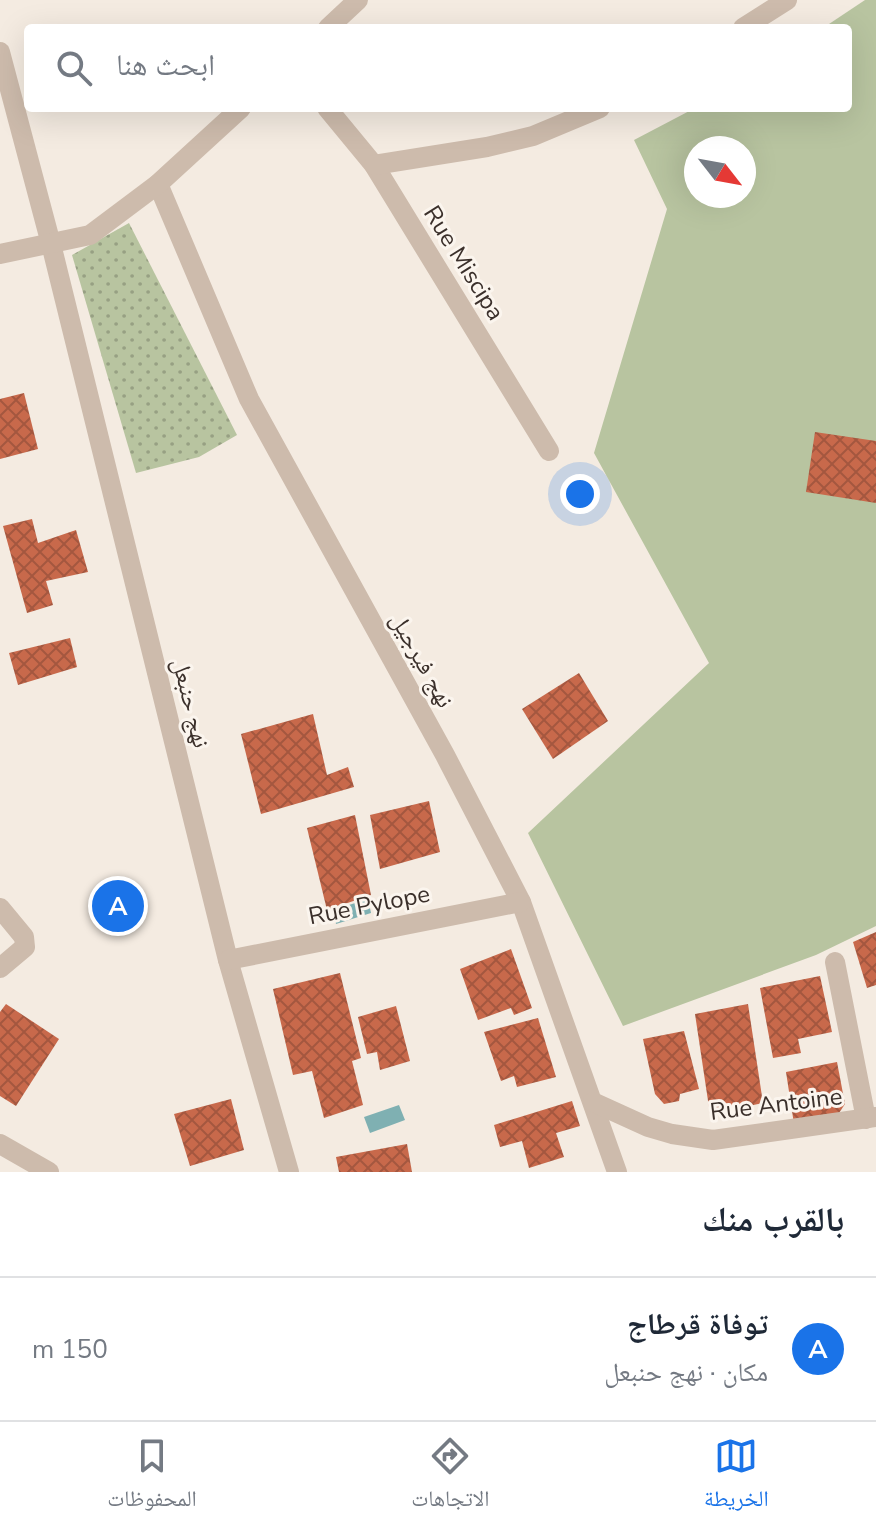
<!DOCTYPE html>
<html lang="ar">
<head>
<meta charset="utf-8">
<style>
	body { margin:0; font-family:"Nunito Sans","Noto Naskh Arabic",sans-serif; background:#f2f2f3; color:#1f2937; direction:rtl }
	.compass { position:absolute; left:684px; top:136px; width:72px; height:72px; border-radius:50%; background:#fff; box-shadow:0 8px 32px #0002; rotate:121deg }
	.you { position:absolute; left:580px; top:494px; width:28px; height:28px; margin:-20px; border:6px solid #fff; border-radius:50%; background:#1a73e8; box-shadow:0 0 0 12px #1a73e833 }
	.badge { display:grid; place-items:center; width:52px; height:52px; border-radius:50%; background:#1a73e8; color:#fff; font-size:26px; font-weight:700 }
	.pin { position:absolute; translate:-50% -50%; border:4px solid #fff; box-shadow:0 2px 8px #0006 }
	.list { margin:0; padding:0; list-style:none }
	h2 { display:flex; justify-content:space-between; align-items:center; height:104px; margin:0; padding:0 32px; font-size:34px }
	h2 small { font-size:26px; font-weight:400; color:#747a83 }
	.list li { display:grid; grid-template-columns:52px 1fr auto; gap:24px; align-items:center; box-sizing:border-box; height:144px; padding:0 32px; border-top:2px solid #e0e1e3 }
	.list b { display:block; font-size:30px; white-space:nowrap }
	.list p { margin:0; font-size:26px; white-space:nowrap; color:#747a83 }
	.list em { font-size:26px; font-style:normal; color:#747a83 }
	.icon { flex:none; width:44px; height:44px; fill:none; stroke:currentColor; stroke-width:2; stroke-linecap:round; stroke-linejoin:round }
	.map { position:relative; flex:none; width:876px; height:1172px; overflow:hidden; direction:ltr }
	.search { position:absolute; background:#fff; box-shadow:0 8px 32px #0002; left:24px; right:24px; top:24px; height:88px; display:flex; align-items:center; gap:20px; box-sizing:border-box; padding:0 28px; border-radius:8px; color:#747a83; font-size:30px }
	.sheet { height:248px; background:#fff }
	nav { display:flex; justify-content:space-around; align-items:center; box-sizing:border-box; height:112px; border-top:2px solid #e0e1e3; background:#fff; font-size:22px; color:#747a83 }
	nav a { display:grid; justify-items:center; gap:4px }
	nav .on { color:#1a73e8 }
	.map>svg:first-child { display:block }
	.grass { fill:url(#grass-dots) }
	.park { fill:#b8c4a0; fill-rule:evenodd }
	.water { fill:#7fb0b2 }
	.building { fill:url(#building-cross-hatch) }
	.lines { fill:none; stroke-linecap:round; stroke-linejoin:round }
	.minor { stroke:#cdbbac; stroke-width:20 }
	.labels { text-anchor:middle; dominant-baseline:central; stroke-width:6; stroke-linejoin:round; paint-order:stroke }
	.street-label { font-size:24px; fill:#3b302b; stroke:#fbf5ee }
</style>
</head>
<body>
<div class="map">
<svg width="876" height="1172" viewBox="0 0 876 1172">
	<defs>
		<pattern id="grass-dots" width="8" height="8" patternUnits="userSpaceOnUse" patternTransform="scale(2)"><rect width="8" height="8" fill="#b8c4a0"/><path d="M2 2h.1M6 6h.1" fill="none" stroke="#97a083" stroke-width="1.8" stroke-linecap="round"/></pattern>
		<pattern id="building-cross-hatch" width="8" height="8" patternUnits="userSpaceOnUse" patternTransform="scale(2)"><rect width="8" height="8" fill="#c8694b"/><path d="M0 0l8 8M0 8l8-8" fill="none" stroke="#a4573f"/></pattern>
	</defs>
	<rect width="100%" height="100%" fill="#f4ebe1"/>
	<path class="grass" d="M 129,223 L 237,435 L 199,457 L 136,473 L 72,255 Z"/>
	<path class="park" d="M 865,0 L 876,0 L 876,926 L 816,955 L 623,1026 L 528,833 L 709,663 L 594,453 L 667,209 L 634,140 L 695,108 L 848,108 L 848,28 L 823,28 ZM 696,148 L 744,148 L 744,196 L 696,196 Z"/>
	<g class="water">
		<path d="M 368,899 L 371,913 L 336,924 L 333,910 Z"/>
		<path d="M 399,1105 L 405,1120 L 370,1133 L 364,1117 Z"/>
	</g>
	<g class="building">
		<path d="M 24,393 L 38,449 L 0,459 L 0,399 Z"/>
		<path d="M 815,432 L 876,441 L 876,503 L 806,492 Z"/>
		<path d="M 32,519 L 38,543 L 76,530 L 88,572 L 46,581 L 53,605 L 27,613 L 3,526 Z"/>
		<path d="M 70,638 L 77,667 L 18,685 L 9,653 Z"/>
		<path d="M 579,673 L 608,721 L 553,759 L 522,709 Z"/>
		<path d="M 313,714 L 327,775 L 348,767 L 354,787 L 261,814 L 241,734 Z"/>
		<path d="M 429,801 L 440,852 L 380,869 L 370,815 Z"/>
		<path d="M 355,815 L 371,895 L 327,910 L 307,828 Z"/>
		<path d="M 876,932 L 876,985 L 867,988 L 853,942 Z"/>
		<path d="M 511,949 L 532,1008 L 514,1015 L 511,1008 L 478,1020 L 460,969 Z"/>
		<path d="M 340,973 L 361,1058 L 352,1061 L 363,1105 L 324,1118 L 312,1071 L 293,1075 L 273,989 Z"/>
		<path d="M 820,976 L 832,1032 L 798,1039 L 801,1053 L 773,1058 L 760,988 Z"/>
		<path d="M 6,1004 L 59,1039 L 16,1106 L 0,1096 L 0,1012 Z"/>
		<path d="M 748,1004 L 763,1103 L 710,1114 L 695,1014 Z"/>
		<path d="M 396,1006 L 410,1061 L 380,1070 L 377,1052 L 367,1054 L 358,1017 Z"/>
		<path d="M 538,1018 L 556,1077 L 517,1087 L 514,1076 L 501,1081 L 484,1032 Z"/>
		<path d="M 684,1031 L 699,1089 L 680,1094 L 679,1101 L 664,1104 L 655,1094 L 643,1039 Z"/>
		<path d="M 837,1062 L 845,1104 L 837,1116 L 794,1124 L 786,1072 Z"/>
		<path d="M 231,1099 L 244,1150 L 190,1166 L 174,1114 Z"/>
		<path d="M 572,1101 L 580,1126 L 556,1133 L 564,1157 L 529,1168 L 522,1141 L 500,1147 L 494,1125 Z"/>
		<path d="M 407,1144 L 412,1172 L 339,1172 L 336,1157 Z"/>
	</g>
	<g class="lines">
		<g class="minor">
			<path d="M 328,28 L 358,0"/>
			<path d="M 743,28 L 787,0"/>
			<path d="M 0,52 L 51,244 L 228,960 L 289,1172"/>
			<path d="M 327,108 L 374,165 L 549,451"/>
			<path d="M 374,165 L 487,147 L 533,136 L 600,108"/>
			<path d="M 158,184 L 249,399 L 445,755 L 521,902 L 617,1172"/>
			<path d="M 0,254 L 90,235 L 158,184 L 241,108"/>
			<path d="M 0,908 L 24,937 L 25,947 L 0,968"/>
			<path d="M 228,960 L 521,902"/>
			<path d="M 835,962 L 866,1119"/>
			<path d="M 593,1102 L 648,1127 L 672,1134 L 713,1140 L 876,1117"/>
			<path d="M 0,1144 L 49,1172"/>
		</g>
	</g>
	<g class="labels">
		<g class="street-label">
			<text transform="translate(464 263) rotate(58)">Rue Miscipa</text>
			<text transform="translate(422 660) rotate(61)">نهج فيرجيل</text>
			<text transform="translate(191 703) rotate(76)">نهج حنبعل</text>
			<text transform="translate(369 905) rotate(-11)">Rue Pylope</text>
			<text transform="translate(776 1104) rotate(-7)">Rue Antoine</text>
		</g>
	</g>
</svg>
<svg class="compass" viewBox="-18 -18 36 36"><path d="M0-13l5 13h-10z" fill="#e53935"/><path d="M0 13l5-13h-10z" fill="#747a83"/></svg>
<div class="you"></div>
<div class="pin badge" style="left:118px;top:906px">A</div>
<div class="search"><svg class="icon" aria-label="search" viewBox="0 0 24 24"><circle cx="10" cy="10" r="6"/><path d="M15 15l6 6"/></svg>ابحث هنا</div>
</div>
<section class="sheet">
<h2>بالقرب منك<small></small></h2>
<ul class="list">
<li><span class="badge">A</span><div><b>توفاة قرطاج</b><p>مكان · نهج حنبعل</p></div><em>150 m</em></li>
</ul>
</section>
<nav>
<a class="on"><svg class="icon" aria-label="map" viewBox="0 0 24 24"><path d="M3 6l6-2 6 2 6-2v14l-6 2-6-2-6 2zM9 4v14M15 6v14"/></svg>الخريطة</a>
<a><svg class="icon" aria-label="directions" viewBox="0 0 24 24"><path d="M12 3l9 9-9 9-9-9zM9 14v-3h6M13 9l2 2-2 2"/></svg>الاتجاهات</a>
<a><svg class="icon" aria-label="saved" viewBox="0 0 24 24"><path d="M7 4h10v16l-5-4-5 4z"/></svg>المحفوظات</a>
</nav>
</body>
</html>
